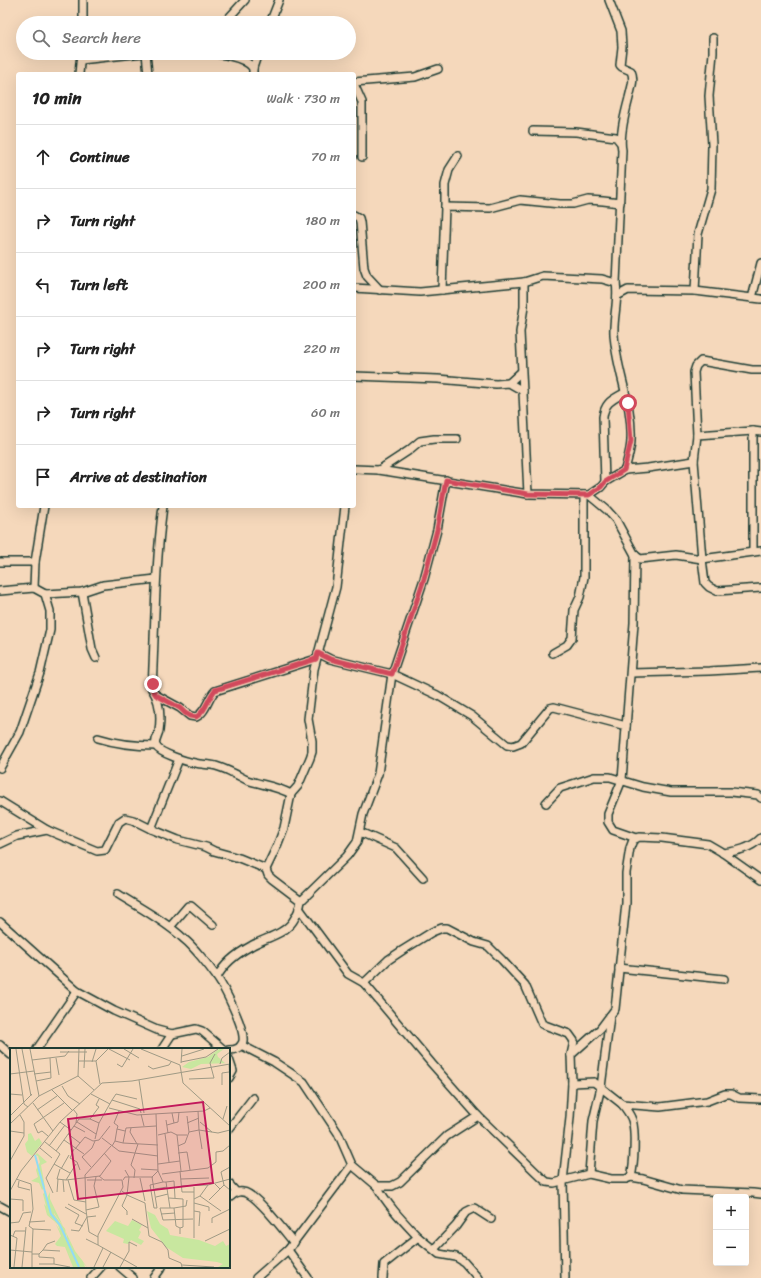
<!DOCTYPE html>
<html lang="en">
<head>
<meta charset="utf-8">
<style>
	body { margin:0; font-family:Sriracha,sans-serif; background:#f6f6f6; color:#222 }
	.controls { position:absolute; right:12px; bottom:12px; display:grid; overflow:hidden; border-radius:4px; box-shadow:0 4px 16px #0002 }
	.controls button { width:36px; height:36px; display:grid; place-items:center; padding:0; border:0; border-bottom:1px solid #e0e0e0; background:#fff; color:#222; font:20px sans-serif }
	.stop { position:absolute; width:12px; height:12px; margin:-9px; border:3px solid #d1495b; border-radius:50%; background:#fff }
	.stop.end { background:#d1495b; border-color:#fff; box-shadow:0 1px 4px #0008 }
	.list { margin:0; padding:0; list-style:none }
	h2 { display:flex; justify-content:space-between; align-items:center; height:52px; margin:0; padding:0 16px; font-size:17px }
	h2 small { font-size:13px; font-weight:400; color:#767676 }
	.list li { display:grid; grid-template-columns:26px 1fr auto; gap:12px; align-items:center; box-sizing:border-box; height:64px; padding:0 16px; border-top:1px solid #e0e0e0 }
	.list b { display:block; font-size:15px; white-space:nowrap }
	.list em { font-size:13px; font-style:normal; color:#767676 }
	.icon { flex:none; width:22px; height:22px; fill:none; stroke:currentColor; stroke-width:2; stroke-linecap:round; stroke-linejoin:round }
	.map { position:relative; flex:none; width:761px; height:1278px; overflow:hidden }
	.search { position:absolute; background:#fff; box-shadow:0 4px 16px #0002; left:16px; top:16px; width:340px; height:44px; display:flex; align-items:center; gap:10px; box-sizing:border-box; padding:0 14px; border-radius:22px; color:#767676; font-size:15px }
	.panel { position:absolute; background:#fff; box-shadow:0 4px 16px #0002; left:16px; top:72px; width:340px; height:436px; border-radius:4px }
	.map>svg:first-child { display:block }
	.lines { fill:none; stroke-linecap:round; stroke-linejoin:round }
	.minor-casing { stroke:#1f3d34; stroke-width:10 }
	.minor { stroke:#f5d8bb; stroke-width:7 }
	.route { stroke:#d1495b; stroke-width:5 }
	.inset-river { fill:none; stroke:#93dbf4; stroke-width:2 }
	.inset-road { fill:none; stroke:#9f9a85; stroke-width:1 }
	.view { fill:#c2185b; fill-opacity:0.15; stroke:#c2185b; stroke-width:2 }
	.inset-edge { fill:none; stroke:#1f3d34; stroke-width:2 }
</style>
</head>
<body>
<div class="map">
<svg width="761" height="1278" viewBox="0 0 761 1278">
	<rect width="100%" height="100%" fill="#f5d8bb"/>
	<filter id="ink" filterUnits="userSpaceOnUse"><feTurbulence type="fractalNoise" baseFrequency=".025" numOctaves="2"/><feDisplacementMap in="SourceGraphic" scale="8" xChannelSelector="R" yChannelSelector="G"/><feConvolveMatrix kernelMatrix="1 2 1 2 8 2 1 2 1" color-interpolation-filters="sRGB"/></filter>
	<g filter="url(#ink)">
		<g class="lines">
			<defs>
				<g id="minor">
					<path d="M 609,0 L 621,31 L 622,47 L 620,65 L 622,67 L 631,71 C 635,80 631,88 629,98 C 625,113 619,136 622,150 L 616,283 C 619,300 613,317 614,334 C 616,370 633,404 631,440 C 631,450 627,460 625,470"/>
					<path d="M 83,23 L 83,0"/>
					<path d="M 224,23 L 245,0"/>
					<path d="M 270,23 L 279,0"/>
					<path d="M 146,53 L 148,74"/>
					<path d="M 202,53 C 218,54 243,55 253,68"/>
					<path d="M 81,60 L 143,53"/>
					<path d="M 79,74 L 81,53"/>
					<path d="M 253,74 L 253,68 L 258,53"/>
					<path d="M 354,82 L 415,77 L 438,69"/>
					<path d="M 354,84 L 362,102 L 362,157"/>
					<path d="M 533,131 L 576,132 L 616,137 L 620,142"/>
					<path d="M 445,207 L 445,185 L 449,170 L 458,156"/>
					<path d="M 354,215 L 359,218 L 360,222 L 364,268 L 367,276 L 380,290"/>
					<path d="M 524,282 L 524,307 L 520,332 L 528,494"/>
					<path d="M 354,288 L 420,292 L 524,282 L 543,276 L 602,279 L 616,283"/>
					<path d="M 442,290 L 445,207 L 490,208 L 520,200 L 560,204 L 573,204 L 588,200 L 603,201 L 620,203"/>
					<path d="M 695,291 L 698,234 L 711,189 L 712,145 L 709,96 L 713,53 L 713,38"/>
					<path d="M 617,296 L 628,290 L 695,291 L 761,299"/>
					<path d="M 752,298 L 761,263"/>
					<path d="M 354,376 L 438,379 L 496,384 L 509,383 L 523,391"/>
					<path d="M 509,383 L 521,372"/>
					<path d="M 753,431 L 753,552"/>
					<path d="M 697,435 L 694,372 L 696,366 L 701,361 L 752,370 L 761,370"/>
					<path d="M 694,461 L 702,559 L 705,583 L 709,587 L 717,591 L 761,588"/>
					<path d="M 354,469 L 379,470 L 528,494 L 589,495 L 601,487 L 605,482 L 625,470 L 648,468 L 694,461 L 697,435 L 753,431 L 761,432"/>
					<path d="M 379,470 L 408,451 L 420,441 L 434,439 L 457,439"/>
					<path d="M 605,482 L 603,417 C 605,402 612,400 624,393"/>
					<path d="M 589,495 L 607,510 L 616,520 L 635,555 L 640,559 L 676,555 L 702,559 L 761,551"/>
					<path d="M 163,506 C 155,567 155,628 152,689 C 160,701 161,717 159,731 C 158,735 154,741 156,746 C 159,753 187,762 195,763 C 202,765 209,764 216,766 C 222,768 228,770 233,773 C 238,775 242,778 247,780 C 262,785 277,786 291,794 L 298,786 L 310,758 L 312,752 L 312,741 L 308,719 L 314,669 L 336,587 L 345,506"/>
					<path d="M 635,555 L 634,623 L 622,780 L 608,814 L 608,822 L 613,830 L 636,838"/>
					<path d="M 0,562 L 35,562"/>
					<path d="M 34,588 L 35,562 L 44,506"/>
					<path d="M 0,591 L 34,588 L 45,594 L 50,611 L 50,630 L 40,673 L 20,732 L 0,768"/>
					<path d="M 82,592 L 92,649 L 96,658"/>
					<path d="M 45,594 L 82,592 L 103,585 L 156,579"/>
					<path d="M 318,653 L 330,659 L 392,674 L 437,695 L 472,716 L 507,745 L 513,746 L 521,743 L 550,708 L 554,707 L 626,726"/>
					<path d="M 553,653 L 567,645 L 572,638 L 574,610 L 580,597 L 584,577 L 584,495"/>
					<path d="M 631,673 L 709,671 L 761,668"/>
					<path d="M 156,695 L 180,708 L 190,716 L 196,717 C 206,713 208,698 215,691 L 316,659"/>
					<path d="M 98,738 C 117,744 136,746 156,746"/>
					<path d="M 291,794 L 284,828 L 277,846 L 266,869 L 268,875 L 272,879 L 301,901"/>
					<path d="M 0,801 L 47,830 L 97,851 L 105,850 L 119,822 L 125,818 L 133,820 L 151,829 L 179,759"/>
					<path d="M 546,803 L 560,788 L 594,777 L 610,777 L 643,787 L 671,792 L 731,792 L 758,795 L 761,798"/>
					<path d="M 151,829 L 178,840 L 206,847 L 214,851 L 239,858 L 266,869"/>
					<path d="M 360,832 L 396,848 L 423,878"/>
					<path d="M 0,844 L 17,836 L 47,830"/>
					<path d="M 723,853 C 737,851 750,849 761,838"/>
					<path d="M 118,894 C 140,908 165,921 184,939 C 193,946 209,966 216,976 C 224,987 245,1028 243,1041 C 242,1048 235,1050 229,1050"/>
					<path d="M 299,908 L 348,974 L 364,983 L 432,1064 L 478,1116 L 542,1178 L 547,1182 L 554,1183 L 589,1174 L 611,1179 L 626,1179 L 631,1177 L 643,1179 L 682,1190 L 753,1193 L 761,1194"/>
					<path d="M 0,922 L 77,991 L 114,1011 L 157,1030 L 172,1034 L 196,1029 L 202,1031 L 223,1049"/>
					<path d="M 170,927 L 188,906 L 191,906 L 213,925"/>
					<path d="M 619,968 L 724,979"/>
					<path d="M 217,977 C 224,964 238,953 251,946 C 264,938 284,935 293,921 C 297,915 300,908 301,901 L 347,856 L 357,842 L 363,814 L 378,774 L 392,674 L 424,579 L 437,530 L 446,480"/>
					<path d="M 364,983 L 388,960 L 403,950 L 432,932 L 442,928 L 447,928 L 474,942 L 488,946 L 502,960 L 525,985 L 542,1024 L 569,1034 L 574,1041 L 571,1055 L 572,1083 L 570,1118 L 563,1181 L 565,1278"/>
					<path d="M 0,1045 L 11,1055"/>
					<path d="M 241,1045 L 274,1062 L 304,1082 L 338,1133 L 352,1165 L 377,1186 L 392,1186 L 400,1182 L 447,1136 L 478,1116"/>
					<path d="M 37,1049 L 77,991"/>
					<path d="M 162,1049 L 172,1034"/>
					<path d="M 571,1055 L 600,1029 L 615,1009 L 626,903 L 626,873 L 630,848 L 633,840 L 639,837 L 662,838 L 708,844 L 720,851 L 761,880"/>
					<path d="M 229,1059 L 233,1071 L 229,1078"/>
					<path d="M 572,1083 L 594,1082 L 622,1104 L 660,1107 L 707,1101 L 725,1094 L 731,1094 L 739,1098 L 761,1099"/>
					<path d="M 622,1104 C 626,1109 630,1114 632,1120 C 636,1131 634,1165 631,1177"/>
					<path d="M 229,1129 L 253,1098"/>
					<path d="M 589,1174 L 593,1121 L 601,1087 L 610,1016"/>
					<path d="M 229,1184 L 236,1192"/>
					<path d="M 377,1186 C 388,1206 403,1221 418,1237"/>
					<path d="M 229,1198 C 234,1194 237,1191 243,1192 C 256,1193 285,1232 294,1243"/>
					<path d="M 0,1206 L 11,1212"/>
					<path d="M 434,1249 L 456,1226 L 466,1212 L 474,1208 L 491,1219"/>
					<path d="M 288,1250 L 308,1278"/>
					<path d="M 120,1267 L 133,1278"/>
					<path d="M 91,1278 L 101,1267"/>
					<path d="M 154,1278 L 162,1267"/>
					<path d="M 256,1278 L 288,1250 L 352,1165"/>
					<path d="M 383,1278 L 384,1264 L 418,1237 L 439,1254 L 456,1257 L 464,1262 L 478,1278"/>
				</g>
			</defs>
			<use href="#minor" class="minor-casing"/>
			<use href="#minor" class="minor"/>
		</g>
	</g>
	<g class="lines" filter="url(#ink)">
		<path class="route" d="M 153,684 L 152,689 L 156,695 L 180,708 L 185,713 L 190,716 L 196,717 C 206,712 208,698 215,690 L 316,659 L 318,653 L 330,659 L 392,674 L 424,579 L 437,530 L 446,480 L 528,494 L 589,495 L 601,487 L 605,482 L 624,470 L 631,441 L 628,403"/>
	</g>
	<g transform="translate(10 1048)">
		<rect width="220" height="220" fill="#f5d8bb"/>
		<path d="M 209,1 L 214,1 L 207,6 L 208,9 L 215,15 L 220,15 L 191,16 L 181,21 L 172,19 L 179,14 L 198,9 ZM 40,151 L 65,203 L 77,219 L 62,204 L 59,206 L 64,215 L 65,219 L 63,219 L 55,199 L 47,198 L 45,196 L 51,188 L 45,174 L 37,167 L 34,156 L 38,160 L 40,158 ZM 44,165 L 55,181 L 57,189 L 55,191 L 41,168 Z" fill="#c8e79f" fill-rule="evenodd"/>
		<path d="M 21,85 L 25,93 L 29,90 L 32,95 L 22,108 L 17,104 L 15,96 L 18,92 L 18,86 ZM 27,105 L 37,114 L 31,117 L 35,139 L 32,142 L 29,135 L 21,133 L 28,129 L 26,122 L 30,114 L 28,108 L 25,107 ZM 36,143 L 37,150 L 40,144 L 40,160 L 44,161 L 44,166 L 55,181 L 57,192 L 52,190 L 48,177 L 38,166 L 33,146 ZM 122,172 L 132,177 L 129,182 L 131,184 L 128,190 L 134,193 L 131,197 L 121,192 L 118,196 L 113,195 L 114,191 L 96,183 L 105,173 L 118,178 ZM 62,202 L 72,212 L 75,219 L 65,219 L 59,206 Z" fill="#c8e79f"/>
		<path d="M 137,163 L 145,167 L 150,176 L 158,181 L 160,187 L 189,192 L 205,198 L 213,193 L 216,198 L 220,196 L 220,219 L 208,219 L 213,216 L 207,214 L 173,210 L 156,199 L 141,180 Z" fill="#c8e79f"/>
		<path class="inset-river" d="M 25,107 L 41,166 L 50,177 L 69,219"/>
		<path class="inset-road" d="M 6,1 L 14,56 L 18,59M 12,1 L 21,48M 20,1 L 29,48M 69,1 L 68,28 L 84,42M 99,1 L 120,12M 114,1 L 129,10M 131,1 L 170,17 L 173,35 L 220,78M 50,4 L 77,4M 172,8 L 194,1M 46,10 L 49,27M 22,12 L 55,8 L 59,3M 69,13 L 86,13 L 98,1M 86,13 L 90,36M 82,14 L 86,1M 171,14 L 196,9 L 208,1M 171,15 L 172,1M 107,16 L 112,19 L 123,1M 210,16 L 212,10 L 220,4M 219,16 L 220,38M 138,18 L 143,21 L 159,17 L 161,14M 74,20 L 75,1M 0,26 L 24,23M 24,26 L 41,24M 179,31 L 204,30 L 200,15 L 205,6M 129,32 L 134,65M 26,33 L 41,30 L 40,10M 212,37 L 212,25 L 219,24M 52,38 L 58,48 L 70,56M 42,42 L 62,62M 0,46 L 12,47M 81,46 L 100,56M 102,52 L 106,46 L 127,51M 23,55 L 43,83M 99,60 L 127,67 L 194,63 L 200,60M 63,61 L 67,66 L 66,75M 27,62 L 47,48M 109,63 L 104,75 L 108,78 L 107,81 L 115,83M 188,63 L 189,82M 131,66 L 134,78M 146,66 L 148,123 L 153,134 L 156,134 L 160,160M 0,68 L 22,46M 80,71 L 89,59 L 86,57 L 89,51M 213,71 L 217,58M 156,72 L 158,85M 50,74 L 61,82M 67,74 L 86,86M 190,74 L 202,84M 164,75 L 168,74 L 169,64M 177,75 L 189,70M 0,76 L 29,48 L 68,28M 157,77 L 164,75 L 162,65M 64,78 L 75,84M 146,78 L 116,80 L 113,95 L 148,97M 121,80 L 120,84 L 127,96M 189,82 L 192,101M 0,83 L 14,85M 179,84 L 189,82 L 208,85 L 220,82M 58,86 L 70,95 L 65,101M 155,86 L 159,114M 148,87 L 161,84 L 167,87 L 177,87M 167,87 L 171,123M 38,88 L 32,83 L 28,85 L 24,76 L 54,55M 92,90 L 109,103 L 148,108M 85,91 L 89,75 L 102,52 L 130,61 L 131,65M 54,92 L 74,106M 105,93 L 107,81M 35,94 L 50,106 L 36,130 L 43,145M 70,95 L 75,89 L 83,93 L 89,92 L 100,78M 39,98 L 55,77M 102,98 L 105,93 L 113,95M 168,98 L 175,95 L 179,84 L 177,68M 30,100 L 42,110M 64,101 L 60,110 L 67,114 L 70,122M 46,103 L 69,71 L 80,71 L 89,75M 168,105 L 177,104 L 180,122M 0,113 L 14,88 L 14,74 L 10,67M 44,116 L 60,125M 148,116 L 170,113M 81,119 L 72,109 L 82,100 L 85,93M 50,121 L 47,131 L 56,132 L 66,116M 51,121 L 59,107M 131,121 L 148,122M 115,122 L 119,129 L 117,147 L 135,155 L 139,188 L 152,194 L 158,202 L 159,210 L 171,215 L 172,219M 170,123 L 172,144 L 184,144M 152,126 L 198,120 L 206,114 L 206,104 L 213,103 L 220,97M 89,128 L 94,132 L 112,132 L 113,139 L 88,187 L 88,197 L 127,219M 86,129 L 84,138 L 89,159 L 76,162 L 75,127 L 101,98M 124,130 L 125,122 L 121,117 L 128,96M 130,130 L 135,153M 6,131 L 21,136 L 23,161 L 19,178 L 23,181 L 22,204M 171,131 L 199,130M 53,132 L 54,144M 56,132 L 90,128 L 101,113 L 94,105M 58,132 L 64,152 L 76,154M 77,132 L 92,132M 113,132 L 115,129 L 143,129M 9,133 L 8,139 L 20,142M 156,134 L 164,133 L 165,150M 205,136 L 210,141 L 214,137 L 220,142M 214,137 L 211,124 L 220,119M 172,138 L 198,137M 145,141 L 157,139M 0,143 L 11,123 L 50,74 L 92,35 L 122,33 L 220,16M 112,143 L 117,147 L 112,158 L 117,163 L 117,167M 47,144 L 48,131M 190,148 L 211,163M 146,149 L 158,146M 159,150 L 173,151M 0,151 L 13,152 L 13,163M 184,151 L 190,148 L 198,137 L 220,131M 199,152 L 210,141M 184,155 L 199,159 L 199,163M 58,156 L 76,166M 55,159 L 69,167 L 65,175 L 73,178M 144,160 L 147,160 L 142,129 L 148,123M 144,160 L 140,137 L 153,134M 150,160 L 153,172 L 183,171M 150,160 L 164,160M 76,162 L 79,184 L 88,189M 184,163 L 190,164 L 189,178M 151,166 L 165,165M 122,171 L 138,180M 19,174 L 35,173M 0,175 L 9,174 L 13,165 L 21,164M 202,175 L 202,170 L 220,161M 170,180 L 166,178 L 164,160 L 176,158 L 177,152M 23,181 L 41,182M 61,182 L 69,183 L 77,169 L 86,168M 170,186 L 170,180 L 173,179 L 173,151M 0,187 L 7,190 L 4,219M 3,188 L 5,183 L 15,183M 184,190 L 184,139M 76,191 L 88,197M 195,193 L 220,181M 0,202 L 22,204 L 22,206 L 29,206 L 29,209 L 44,210 L 44,216 L 60,219M 33,202 L 37,196 L 45,193M 29,206 L 33,202 L 50,203M 29,216 L 44,216M 172,217 L 204,219M 12,219 L 16,179M 22,219 L 22,206M 84,219 L 93,200M 93,219 L 101,204M 110,219 L 119,203 L 119,194 L 127,198"/>
		<path class="view" d="M 193,54 L 203,135 L 68,151 L 58,71 Z"/>
		<rect width="220" height="220" class="inset-edge"/>
	</g>
</svg>
<div class="controls">
<button>+</button>
<button>−</button>
</div>
<div class="stop" style="left:628px;top:403px"></div>
<div class="stop end" style="left:153px;top:684px"></div>
<div class="search"><svg class="icon" aria-label="search" viewBox="0 0 24 24"><circle cx="10" cy="10" r="6"/><path d="M15 15l6 6"/></svg>Search here</div>
<section class="panel">
<h2>10 min<small>Walk · 730 m</small></h2>
<ul class="list">
<li><svg class="icon" aria-label="ahead" viewBox="0 0 24 24"><path d="M12 20V5M6 11l6-6 6 6"/></svg><div><b>Continue</b></div><em>70 m</em></li>
<li><svg class="icon" aria-label="right" viewBox="0 0 24 24"><path d="M7 20v-9h11M14 6l5 5-5 5"/></svg><div><b>Turn right</b></div><em>180 m</em></li>
<li><svg class="icon" aria-label="left" viewBox="0 0 24 24"><path d="M17 20v-9H6M10 6l-5 5 5 5"/></svg><div><b>Turn left</b></div><em>200 m</em></li>
<li><svg class="icon" aria-label="right" viewBox="0 0 24 24"><path d="M7 20v-9h11M14 6l5 5-5 5"/></svg><div><b>Turn right</b></div><em>220 m</em></li>
<li><svg class="icon" aria-label="right" viewBox="0 0 24 24"><path d="M7 20v-9h11M14 6l5 5-5 5"/></svg><div><b>Turn right</b></div><em>60 m</em></li>
<li><svg class="icon" aria-label="arrive" viewBox="0 0 24 24"><path d="M6 21V4h12l-3 4 3 4H6"/></svg><div><b>Arrive at destination</b></div></li>
</ul>
</section>
</div>
</body>
</html>
